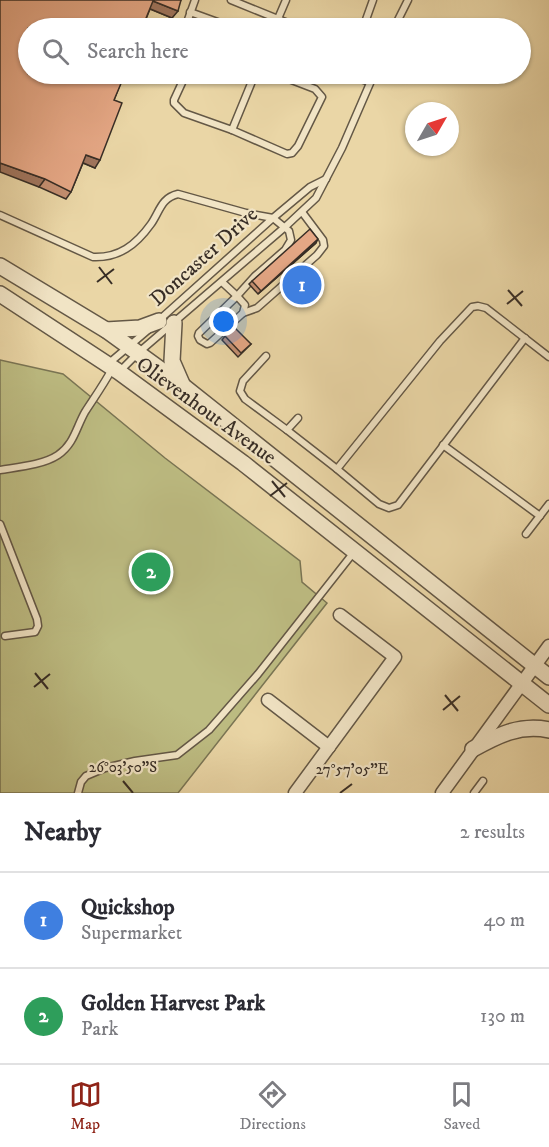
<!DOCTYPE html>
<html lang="en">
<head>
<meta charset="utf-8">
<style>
	body { margin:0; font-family:"IM FELL DW Pica",serif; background:#f7f7f7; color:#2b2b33 }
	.compass { position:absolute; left:405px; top:102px; width:54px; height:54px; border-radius:50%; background:#fff; box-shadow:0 2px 4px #0004; rotate:51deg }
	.you { position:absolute; left:224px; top:322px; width:21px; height:21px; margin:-15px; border:4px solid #fff; border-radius:50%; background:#1a73e8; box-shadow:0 0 0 9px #1a73e833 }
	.badge { display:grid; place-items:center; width:39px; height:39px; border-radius:50%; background:#8f2418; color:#fff; font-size:20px; font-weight:700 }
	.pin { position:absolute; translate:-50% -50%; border:3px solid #fff; box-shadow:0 2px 6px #0006 }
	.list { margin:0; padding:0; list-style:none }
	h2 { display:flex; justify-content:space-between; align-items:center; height:78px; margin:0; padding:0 24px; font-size:26px }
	h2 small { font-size:20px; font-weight:400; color:#7c7c81 }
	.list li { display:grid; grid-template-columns:39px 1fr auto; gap:18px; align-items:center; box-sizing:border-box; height:96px; padding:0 24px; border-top:2px solid #e1e1e2 }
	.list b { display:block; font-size:22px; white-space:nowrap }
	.list p { margin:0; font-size:20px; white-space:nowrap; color:#7c7c81 }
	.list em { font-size:20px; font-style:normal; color:#7c7c81 }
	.icon { flex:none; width:33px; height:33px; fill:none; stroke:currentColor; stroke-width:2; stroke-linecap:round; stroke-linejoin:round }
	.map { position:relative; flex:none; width:549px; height:793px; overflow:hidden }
	.search { position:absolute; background:#fff; box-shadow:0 2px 4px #0004; left:18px; right:18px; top:18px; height:66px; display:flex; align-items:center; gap:15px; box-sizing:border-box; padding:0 21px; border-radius:33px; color:#7c7c81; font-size:22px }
	.sheet { height:270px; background:#fff }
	nav { display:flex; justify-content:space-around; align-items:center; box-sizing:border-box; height:84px; border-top:2px solid #e1e1e2; background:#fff; font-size:16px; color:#7c7c81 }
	nav a { display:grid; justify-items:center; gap:3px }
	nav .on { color:#8f2418 }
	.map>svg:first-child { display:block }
	.green { fill:#bdbc82; stroke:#7a7554; stroke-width:1.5 }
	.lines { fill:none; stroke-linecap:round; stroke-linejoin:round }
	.service-casing { stroke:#645846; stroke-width:9 }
	.minor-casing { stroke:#645846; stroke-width:15 }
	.tertiary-casing { stroke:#645846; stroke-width:18 }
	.service { stroke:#f1e4c5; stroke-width:6 }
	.minor { stroke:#f1e4c5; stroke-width:12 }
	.tertiary { stroke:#f1e4c5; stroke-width:15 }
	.wall { fill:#c59072; stroke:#382e26; stroke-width:1.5 }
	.shaded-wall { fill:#a0755d; stroke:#382e26; stroke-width:1.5 }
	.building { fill:#e5a785; stroke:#382e26; stroke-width:1.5 }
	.ticks { fill:none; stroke:#382e26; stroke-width:2 }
	.labels { text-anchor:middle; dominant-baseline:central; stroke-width:4.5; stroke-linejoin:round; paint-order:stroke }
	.street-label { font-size:21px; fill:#382e26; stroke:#f1e4c5 }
	.ticks-label { font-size:15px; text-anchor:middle; fill:#382e26; stroke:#f1e4c5; stroke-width:4.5; stroke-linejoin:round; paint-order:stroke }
</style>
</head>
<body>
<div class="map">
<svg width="549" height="793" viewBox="0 0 549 793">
	<rect width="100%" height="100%" fill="#ead6a6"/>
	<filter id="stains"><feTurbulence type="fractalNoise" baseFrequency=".00333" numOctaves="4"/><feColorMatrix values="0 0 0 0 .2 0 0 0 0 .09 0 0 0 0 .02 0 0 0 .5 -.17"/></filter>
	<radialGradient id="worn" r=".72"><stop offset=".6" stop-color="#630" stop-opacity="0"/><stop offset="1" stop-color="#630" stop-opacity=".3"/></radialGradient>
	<path class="green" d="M 0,360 L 63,374 L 165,458 L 300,561 L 302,582 L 327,603 L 178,793 L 0,793 Z"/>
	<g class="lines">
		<defs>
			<g id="service">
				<path d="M 231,0 L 300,28"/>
				<path d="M 190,12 L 234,28"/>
				<path d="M 185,28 L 195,0"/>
				<path d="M 274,28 L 286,0"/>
				<path d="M 363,28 L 373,0"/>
				<path d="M 394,28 L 408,0"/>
				<path d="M 186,74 L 174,100 L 174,103 L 184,113 L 232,130 L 287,154 L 292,153 L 298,146 L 322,97 L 315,89 L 276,74"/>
				<path d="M 344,74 L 370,82"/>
				<path d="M 232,130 L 255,74"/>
				<path d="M 0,215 L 93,257 C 119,258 136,245 151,224 C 160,211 161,198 178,194 L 246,213 L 273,218 L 289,231 L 291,240 L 285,250 L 255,276 L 237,296 L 222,282"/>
				<path d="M 237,296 L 245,305 L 243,313 L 210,343 L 207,344 L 200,340 L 198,336 L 199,333 Z"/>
				<path d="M 243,313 L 257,308 L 317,255 L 324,246 L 323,240 L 302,212"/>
				<path d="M 158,321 L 273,218 L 310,187 L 326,179"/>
				<path d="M 266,356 L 243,381 L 240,391 L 245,399 L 287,430"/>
				<path d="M 108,364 L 148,330"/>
				<path d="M 120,371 L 138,353 L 285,227 L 316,198 L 342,148 L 374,74"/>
				<path d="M 298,418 L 287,430 L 337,469 L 440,341 L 472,307 L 478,306 L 486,308 L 549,357"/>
				<path d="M 443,445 L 540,516"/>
				<path d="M 337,469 L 379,504 L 389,508 L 398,505 L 525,338"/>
				<path d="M 0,470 C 18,467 43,465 58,455 C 74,444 76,428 85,412 C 94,398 104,384 112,369"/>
				<path d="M 0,524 L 37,619 L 38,626 L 35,632 L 5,636"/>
				<path d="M 526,534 L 549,504"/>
				<path d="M 78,793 L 81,782 L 86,776 L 105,768 L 135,761 L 177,755 L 209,730 L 258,674 L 354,552"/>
				<path d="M 474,793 L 483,781"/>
			</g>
			<g id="minor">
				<path d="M 268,700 L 329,747"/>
				<path d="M 295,793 L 395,657 L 340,615"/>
				<path d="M 442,793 L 549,646"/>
			</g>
			<g id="tertiary">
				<path d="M 0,266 L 106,330 L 182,385 L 549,677"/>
				<path d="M 0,294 L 119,372 L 243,463 L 549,705"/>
				<path d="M 174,323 L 172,361 L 182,384"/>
				<path d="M 106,330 L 140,328 L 159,321"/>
				<path d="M 473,749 C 498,735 520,724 549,730"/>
			</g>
		</defs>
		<use href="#service" class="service-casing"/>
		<use href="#minor" class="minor-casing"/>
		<use href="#tertiary" class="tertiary-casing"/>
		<use href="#service" class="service"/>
		<use href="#minor" class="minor"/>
		<use href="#tertiary" class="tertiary"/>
	</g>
	<g class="wall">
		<path d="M 0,0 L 181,0 L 172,18 L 150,9 L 114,100 L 95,168 L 83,163 L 71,192 L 66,199 L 39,187 Z"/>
		<path d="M 316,243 L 258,294 L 249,284 L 252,281 Z"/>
		<path d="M 225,336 L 251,344 L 238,357 L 222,340 Z"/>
	</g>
	<g class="shaded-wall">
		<path d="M 153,1 L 178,11 L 172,18 L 148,8 Z"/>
		<path d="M 86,155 L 100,160 L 95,168 L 81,162 Z"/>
		<path d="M 0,163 L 45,179 L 39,187 L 0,172 Z"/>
		<path d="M 318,239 L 316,243 L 258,294 L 261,291 Z"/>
	</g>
	<g class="building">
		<path d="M 0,0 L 181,0 L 178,11 L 153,1 L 142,28 L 28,28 L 28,74 L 125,74 L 114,100 L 122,103 L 100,160 L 86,155 L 71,192 L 45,179 L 0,163 Z"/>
		<path d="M 310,229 L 318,239 L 261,291 L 252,281 Z"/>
		<path d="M 234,327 L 251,344 L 241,353 L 225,336 Z"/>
	</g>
	<path class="ticks" d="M 99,267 L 112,284M 97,282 L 114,269M 508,290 L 522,306M 507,304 L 523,291M 272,481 L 285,497M 270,496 L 287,483M 35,673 L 48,689M 34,687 L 50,674M 445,695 L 458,711M 443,710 L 460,696M 123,781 L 133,793M 340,793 L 352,784"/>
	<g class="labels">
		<g class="street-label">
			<text transform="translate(204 257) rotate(-42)">Doncaster Drive</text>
			<text transform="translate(206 411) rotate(36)">Olievenhout Avenue</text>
		</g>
	</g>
	<g class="ticks-label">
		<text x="123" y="772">26°03'50"S</text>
		<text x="352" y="774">27°57'05"E</text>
	</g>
	<rect width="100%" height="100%" filter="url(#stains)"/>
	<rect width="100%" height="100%" fill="url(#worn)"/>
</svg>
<svg class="compass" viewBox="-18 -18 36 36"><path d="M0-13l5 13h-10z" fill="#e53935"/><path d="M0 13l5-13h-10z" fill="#7c7c81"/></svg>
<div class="you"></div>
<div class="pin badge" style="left:302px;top:285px;background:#3f7fe0">1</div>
<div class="pin badge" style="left:151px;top:572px;background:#2e9e5b">2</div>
<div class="search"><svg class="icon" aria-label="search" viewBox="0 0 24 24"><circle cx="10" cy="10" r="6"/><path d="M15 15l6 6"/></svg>Search here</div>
</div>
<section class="sheet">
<h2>Nearby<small>2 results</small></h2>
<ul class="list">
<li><span class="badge" style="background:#3f7fe0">1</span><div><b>Quickshop</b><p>Supermarket</p></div><em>40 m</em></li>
<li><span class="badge" style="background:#2e9e5b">2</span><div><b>Golden Harvest Park</b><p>Park</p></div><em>130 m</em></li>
</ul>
</section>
<nav>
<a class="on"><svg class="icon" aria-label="map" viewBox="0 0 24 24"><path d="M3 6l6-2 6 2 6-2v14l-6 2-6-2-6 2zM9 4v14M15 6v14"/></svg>Map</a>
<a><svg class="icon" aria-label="directions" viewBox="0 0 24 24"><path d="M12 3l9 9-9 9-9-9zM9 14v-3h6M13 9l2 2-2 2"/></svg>Directions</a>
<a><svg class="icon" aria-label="saved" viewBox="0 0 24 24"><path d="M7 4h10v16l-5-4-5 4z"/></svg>Saved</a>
</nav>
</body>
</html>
